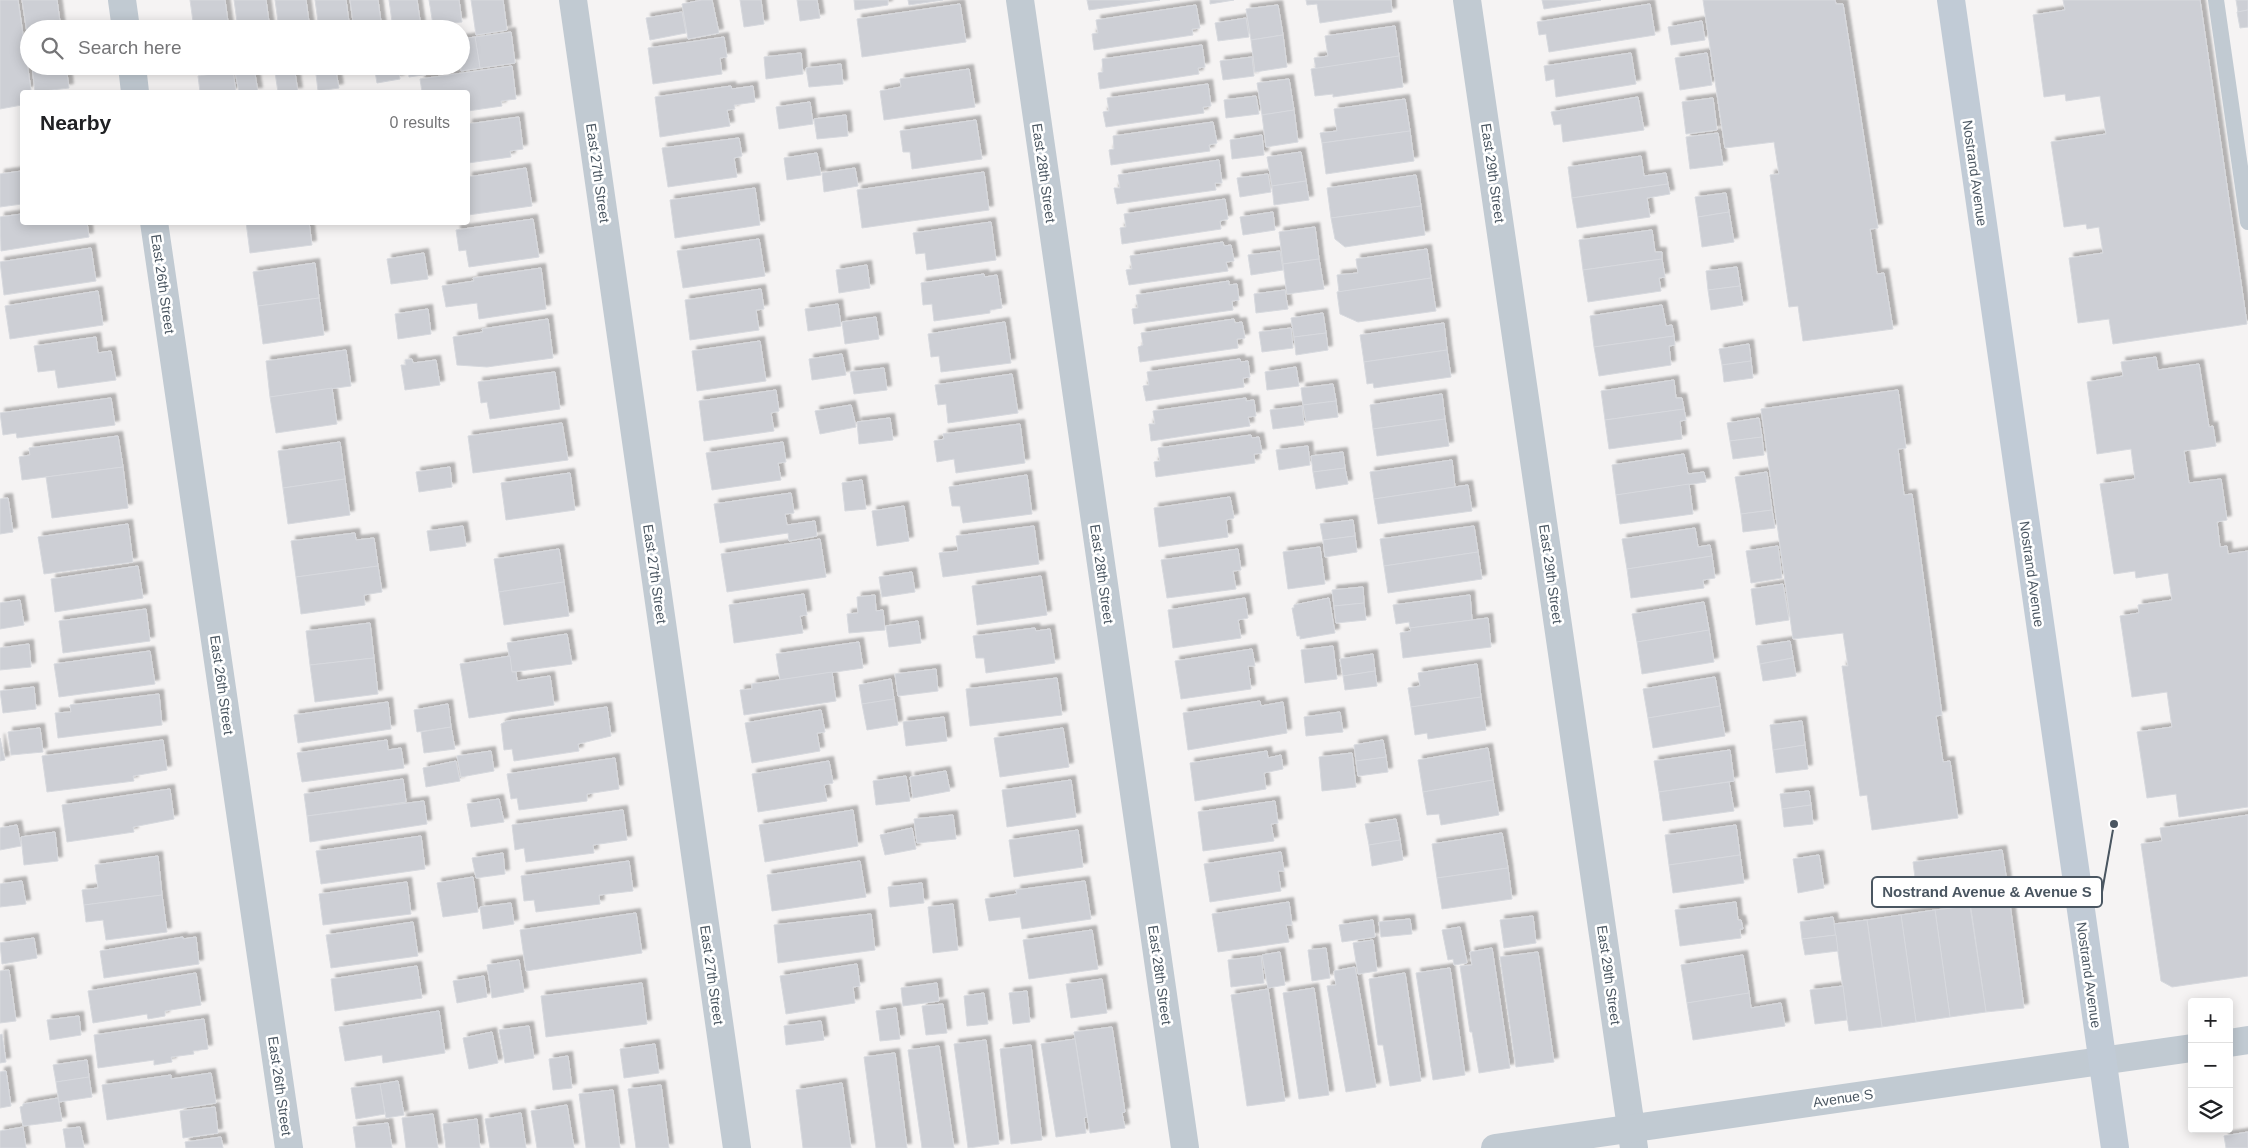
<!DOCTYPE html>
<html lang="en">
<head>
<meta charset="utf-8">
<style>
	body { margin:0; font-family:Helvetica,sans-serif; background:#f2f2f2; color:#202124 }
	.controls { position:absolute; right:15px; bottom:15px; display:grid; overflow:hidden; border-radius:5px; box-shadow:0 2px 12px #0003 }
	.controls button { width:45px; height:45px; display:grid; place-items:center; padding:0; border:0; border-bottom:1px solid #e0e0e0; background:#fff; color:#202124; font:25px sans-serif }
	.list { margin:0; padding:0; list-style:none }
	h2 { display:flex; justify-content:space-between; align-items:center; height:65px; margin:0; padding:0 20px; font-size:21px }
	h2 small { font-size:16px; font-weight:400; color:#757577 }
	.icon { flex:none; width:28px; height:28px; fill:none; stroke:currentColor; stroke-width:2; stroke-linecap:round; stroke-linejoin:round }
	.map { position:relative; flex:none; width:2248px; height:1148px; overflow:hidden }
	.search { position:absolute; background:#fff; box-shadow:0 2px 12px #0003; left:20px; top:20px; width:450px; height:55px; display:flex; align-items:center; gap:12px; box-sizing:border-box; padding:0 18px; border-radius:28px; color:#757577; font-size:19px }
	.panel { position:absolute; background:#fff; box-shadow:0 2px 12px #0003; left:20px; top:90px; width:450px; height:135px; border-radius:5px }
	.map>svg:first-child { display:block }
	.building { fill:#cdcfd5; stroke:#d7d9de; filter:url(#shadow) }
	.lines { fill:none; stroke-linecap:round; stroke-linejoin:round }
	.lane { stroke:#c1cad2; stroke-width:16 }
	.street { stroke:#c1cad2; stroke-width:28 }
	.secondary { stroke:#c1cbd6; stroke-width:28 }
	.labels { text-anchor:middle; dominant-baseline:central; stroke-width:5; stroke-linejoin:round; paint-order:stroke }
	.street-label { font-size:14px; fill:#4a5661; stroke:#fff }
	.leader { fill:none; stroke:#4a5661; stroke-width:2 }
	.callout-dot { fill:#4a5661; stroke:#fff; stroke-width:2 }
	.callout { fill:#fff; stroke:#4a5661; stroke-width:2 }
	.callout-label { font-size:15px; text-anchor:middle; font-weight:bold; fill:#4a5661 }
</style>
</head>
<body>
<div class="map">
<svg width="2248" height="1148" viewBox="0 0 2248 1148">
	<defs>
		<filter id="shadow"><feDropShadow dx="4.5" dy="-4.5" stdDeviation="1" flood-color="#0004"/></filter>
	</defs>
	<rect width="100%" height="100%" fill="#f5f3f3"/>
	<g class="building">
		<path d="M 0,0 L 18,0 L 31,90 L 22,92 L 22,105 L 0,109 Z"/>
		<path d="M 22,0 L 57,0 L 61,29 L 29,29 L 29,46 Z"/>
		<path d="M 190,0 L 225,0 L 229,29 L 194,29 Z"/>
		<path d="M 234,0 L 266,0 L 270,29 L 238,29 Z"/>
		<path d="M 275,0 L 306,0 L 310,29 L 279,29 Z"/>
		<path d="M 315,0 L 346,0 L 350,29 L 319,29 Z"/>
		<path d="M 350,0 L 378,0 L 382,29 L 354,29 Z"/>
		<path d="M 389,0 L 417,0 L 421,27 L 393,29 Z"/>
		<path d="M 429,0 L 459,0 L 462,22 L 433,25 Z"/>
		<path d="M 471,0 L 503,0 L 507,30 L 476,35 Z"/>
		<path d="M 702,0 L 712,0 L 719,33 L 688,39 L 682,4 Z"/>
		<path d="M 740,0 L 761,0 L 764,24 L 744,27 Z"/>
		<path d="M 797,0 L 817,0 L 820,18 L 800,21 Z"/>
		<path d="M 854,0 L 888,0 L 888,5 L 855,10 Z"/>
		<path d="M 908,0 L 943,0 L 909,5 Z"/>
		<path d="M 1087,0 L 1160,0 L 1089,10 Z"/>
		<path d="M 1210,0 L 1234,0 L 1210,4 Z"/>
		<path d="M 1306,0 L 1391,0 L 1392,12 L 1320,23 L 1317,4 L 1307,5 Z"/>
		<path d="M 1542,0 L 1601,0 L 1544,9 Z"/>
		<path d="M 1703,0 L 1835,0 L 1836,4 L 1843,4 L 1878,228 L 1870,229 L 1877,274 L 1884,273 L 1893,329 L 1803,341 L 1798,306 L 1789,307 L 1770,175 L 1779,174 L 1774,142 L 1725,148 Z"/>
		<path d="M 2063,0 L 2200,0 L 2247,324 L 2113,344 L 2109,319 L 2078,323 L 2069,258 L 2103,253 L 2099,227 L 2087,229 L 2086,224 L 2064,227 L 2051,142 L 2106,134 L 2100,96 L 2066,101 L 2065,94 L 2044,97 L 2033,15 L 2065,10 Z"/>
		<path d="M 2236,0 L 2248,0 L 2248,10 L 2238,12 Z"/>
		<path d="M 960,4 L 966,42 L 862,57 L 857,19 Z"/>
		<path d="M 1650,4 L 1655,35 L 1549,52 L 1546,34 L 1539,35 L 1537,22 Z"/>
		<path d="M 1196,5 L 1200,28 L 1192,29 L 1193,35 L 1094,50 L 1092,34 L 1098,33 L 1096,20 Z"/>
		<path d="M 1278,5 L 1283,35 L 1251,40 L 1246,9 Z"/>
		<path d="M 2248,10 L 2248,27 L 2240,28 L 2237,12 Z"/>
		<path d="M 682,12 L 686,33 L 650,40 L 646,18 Z"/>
		<path d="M 1246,18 L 1249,37 L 1218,41 L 1215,23 Z"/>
		<path d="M 1702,21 L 1705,40 L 1671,45 L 1668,27 Z"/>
		<path d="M 1395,26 L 1399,56 L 1316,69 L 1314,58 L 1328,56 L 1325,36 Z"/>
		<path d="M 511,32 L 515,63 L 480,68 L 475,37 Z"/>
		<path d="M 1283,35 L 1287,67 L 1255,72 L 1251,40 Z"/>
		<path d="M 475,37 L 480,68 L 461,71 L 461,39 Z"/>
		<path d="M 724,37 L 727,57 L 720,58 L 722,74 L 653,84 L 648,48 Z"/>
		<path d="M 1202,45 L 1205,67 L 1198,68 L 1199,74 L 1100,89 L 1098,73 L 1103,72 L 1102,59 Z"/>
		<path d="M 801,53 L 803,74 L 766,79 L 764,57 Z"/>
		<path d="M 1631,53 L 1636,84 L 1556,97 L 1554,79 L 1546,81 L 1544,66 Z"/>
		<path d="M 1707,53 L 1712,85 L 1680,90 L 1675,58 Z"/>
		<path d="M 1399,56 L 1403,87 L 1333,97 L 1333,94 L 1315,96 L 1311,69 Z"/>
		<path d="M 1252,57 L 1254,76 L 1223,80 L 1220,61 Z"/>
		<path d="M 841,64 L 843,84 L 809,87 L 806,68 Z"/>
		<path d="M 32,66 L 66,66 L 69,88 L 35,92 Z"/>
		<path d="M 274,66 L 294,66 L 298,92 L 278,92 Z"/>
		<path d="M 315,66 L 335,66 L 339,88 L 318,91 Z"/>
		<path d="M 374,66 L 398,66 L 400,79 L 377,83 Z"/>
		<path d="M 408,66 L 436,66 L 437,73 L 409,77 Z"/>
		<path d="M 512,66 L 516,99 L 501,101 L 502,106 L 468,111 L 468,92 L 422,92 L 420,79 Z"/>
		<path d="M 254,68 L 258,92 L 239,92 L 235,71 Z"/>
		<path d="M 969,69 L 975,107 L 884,120 L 880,91 L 901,87 L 900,79 Z"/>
		<path d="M 233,71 L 236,92 L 200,92 L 198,76 Z"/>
		<path d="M 1289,79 L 1294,110 L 1262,115 L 1257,83 Z"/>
		<path d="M 1208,84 L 1211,106 L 1203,107 L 1204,113 L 1106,127 L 1103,112 L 1109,111 L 1107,98 Z"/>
		<path d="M 731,86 L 732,89 L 753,86 L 755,102 L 734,105 L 735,109 L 727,110 L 730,126 L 660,137 L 655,97 Z"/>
		<path d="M 1256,96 L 1259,114 L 1226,118 L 1224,100 Z"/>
		<path d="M 1638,97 L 1644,130 L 1563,142 L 1561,124 L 1554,125 L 1551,112 Z"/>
		<path d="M 1713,98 L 1717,130 L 1686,134 L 1682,102 Z"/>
		<path d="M 1405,99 L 1410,131 L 1322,143 L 1320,133 L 1337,131 L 1334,109 Z"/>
		<path d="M 810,102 L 813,124 L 779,129 L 776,107 Z"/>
		<path d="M 1294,110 L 1298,142 L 1266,147 L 1262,115 Z"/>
		<path d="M 846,115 L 848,136 L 817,139 L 814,119 Z"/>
		<path d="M 519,117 L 523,149 L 510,151 L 511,157 L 468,163 L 468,124 Z"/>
		<path d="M 976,120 L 982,159 L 912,169 L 910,152 L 903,152 L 900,131 Z"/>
		<path d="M 1213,122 L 1217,143 L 1209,145 L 1210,151 L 1111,165 L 1109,150 L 1114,149 L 1113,136 Z"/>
		<path d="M 1410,131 L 1414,161 L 1326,174 L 1322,143 Z"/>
		<path d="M 1718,133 L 1723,165 L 1690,169 L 1686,137 Z"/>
		<path d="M 1262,135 L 1264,155 L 1232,159 L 1230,140 Z"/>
		<path d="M 739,138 L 742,156 L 734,158 L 737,177 L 668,187 L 662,148 Z"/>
		<path d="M 1301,152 L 1306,181 L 1272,186 L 1267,157 Z"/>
		<path d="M 817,153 L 821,175 L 787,180 L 784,158 Z"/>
		<path d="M 1641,156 L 1644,176 L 1666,173 L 1668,184 L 1572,198 L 1568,167 Z"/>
		<path d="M 1219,160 L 1222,183 L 1215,183 L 1216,190 L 1117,204 L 1114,188 L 1120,188 L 1118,175 Z"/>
		<path d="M 526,168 L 532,206 L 468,215 L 468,177 Z"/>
		<path d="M 855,168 L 858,186 L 824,192 L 822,173 Z"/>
		<path d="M 22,171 L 22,204 L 0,207 L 0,174 Z"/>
		<path d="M 984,172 L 989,210 L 862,228 L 857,190 Z"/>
		<path d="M 1268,174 L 1271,192 L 1240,197 L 1237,178 Z"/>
		<path d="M 1416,175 L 1421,206 L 1331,218 L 1327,188 Z"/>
		<path d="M 1306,181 L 1309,200 L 1274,205 L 1272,186 Z"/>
		<path d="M 1668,184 L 1670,194 L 1647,198 L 1650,217 L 1577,228 L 1572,198 Z"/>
		<path d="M 755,188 L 760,225 L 675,238 L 670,200 Z"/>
		<path d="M 1726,193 L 1729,212 L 1698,217 L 1695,197 Z"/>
		<path d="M 1225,199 L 1228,219 L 1220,221 L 1221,229 L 1122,244 L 1120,228 L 1126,227 L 1124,214 Z"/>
		<path d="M 1421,206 L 1425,235 L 1345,247 L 1335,239 L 1331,218 Z"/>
		<path d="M 1273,212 L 1275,230 L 1243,235 L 1240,217 Z"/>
		<path d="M 1729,212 L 1734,242 L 1702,247 L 1698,217 Z"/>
		<path d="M 22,214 L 22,222 L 87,222 L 89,237 L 1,251 L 0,217 Z"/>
		<path d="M 533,219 L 539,257 L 469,267 L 466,250 L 459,251 L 456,230 Z"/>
		<path d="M 246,222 L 309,222 L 312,245 L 250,253 Z"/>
		<path d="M 991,222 L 996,260 L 927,270 L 925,253 L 916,254 L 913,233 Z"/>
		<path d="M 1315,227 L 1319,259 L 1283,264 L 1279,232 Z"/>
		<path d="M 1652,230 L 1655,252 L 1662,252 L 1662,259 L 1583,270 L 1579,240 Z"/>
		<path d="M 759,239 L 765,276 L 683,288 L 677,251 Z"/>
		<path d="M 1223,242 L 1224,246 L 1231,245 L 1234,261 L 1226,262 L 1228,271 L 1129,285 L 1126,270 L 1132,269 L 1130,256 Z"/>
		<path d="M 91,248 L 96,281 L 4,295 L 0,262 Z"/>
		<path d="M 1427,249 L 1431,278 L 1339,292 L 1337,275 L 1358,273 L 1356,259 Z"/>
		<path d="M 1280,251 L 1283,270 L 1251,275 L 1248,255 Z"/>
		<path d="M 424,253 L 428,279 L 391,284 L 387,259 Z"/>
		<path d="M 1319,259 L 1324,289 L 1287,294 L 1283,264 Z"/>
		<path d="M 1662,259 L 1665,277 L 1659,278 L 1661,291 L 1588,302 L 1583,270 Z"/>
		<path d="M 315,263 L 319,298 L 258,306 L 253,272 Z"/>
		<path d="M 867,265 L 870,288 L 839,293 L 836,270 Z"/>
		<path d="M 1737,267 L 1740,286 L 1708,290 L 1706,271 Z"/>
		<path d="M 541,268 L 546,309 L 479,319 L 477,303 L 446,307 L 442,286 L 474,281 L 473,278 Z"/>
		<path d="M 984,274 L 985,277 L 997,275 L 1002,308 L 990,310 L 990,313 L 934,321 L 932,304 L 923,305 L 921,283 Z"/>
		<path d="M 1431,278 L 1436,311 L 1358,322 L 1340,314 L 1337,292 Z"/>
		<path d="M 1229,281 L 1229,285 L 1237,284 L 1239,300 L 1232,301 L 1233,310 L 1134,324 L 1132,309 L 1138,308 L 1136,295 Z"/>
		<path d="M 1740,286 L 1743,305 L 1711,310 L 1708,290 Z"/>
		<path d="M 761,289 L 764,309 L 756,310 L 759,330 L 690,340 L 685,300 Z"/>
		<path d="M 1285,290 L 1288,309 L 1256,313 L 1254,294 Z"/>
		<path d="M 98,291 L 103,325 L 10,339 L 5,306 Z"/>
		<path d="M 319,298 L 324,335 L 263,344 L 258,306 Z"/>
		<path d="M 838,304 L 841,326 L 808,331 L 805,309 Z"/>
		<path d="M 1662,305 L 1666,326 L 1672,325 L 1674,336 L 1594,347 L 1590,316 Z"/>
		<path d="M 428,309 L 431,334 L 398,339 L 395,314 Z"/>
		<path d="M 1323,313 L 1326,333 L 1294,337 L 1291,318 Z"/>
		<path d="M 876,317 L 879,339 L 845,344 L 842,322 Z"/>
		<path d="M 548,319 L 553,358 L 487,367 L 457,365 L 453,337 L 483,332 L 482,329 Z"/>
		<path d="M 1234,319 L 1235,323 L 1242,322 L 1245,338 L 1237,339 L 1238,348 L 1140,362 L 1138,347 L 1143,345 L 1141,333 Z"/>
		<path d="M 1005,322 L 1011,363 L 941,372 L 939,356 L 931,357 L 928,334 Z"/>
		<path d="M 1444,323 L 1447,350 L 1364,362 L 1360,335 Z"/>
		<path d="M 1291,328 L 1293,348 L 1262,352 L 1259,332 Z"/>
		<path d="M 1326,333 L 1328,350 L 1296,355 L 1294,337 Z"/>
		<path d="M 1674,336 L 1675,345 L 1669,346 L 1671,365 L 1599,376 L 1594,347 Z"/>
		<path d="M 96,337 L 98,353 L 111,351 L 116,380 L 58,388 L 55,370 L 38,372 L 34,346 Z"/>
		<path d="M 760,341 L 766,381 L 697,391 L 692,351 Z"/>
		<path d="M 1749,344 L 1751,361 L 1722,365 L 1719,349 Z"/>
		<path d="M 346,350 L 351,386 L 270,397 L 266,361 Z"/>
		<path d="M 1447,350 L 1451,377 L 1374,388 L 1373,383 L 1367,384 L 1364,362 Z"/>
		<path d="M 842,354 L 846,375 L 812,380 L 809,359 Z"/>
		<path d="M 2156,357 L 2158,370 L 2199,364 L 2209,427 L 2213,426 L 2216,446 L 2184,451 L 2189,483 L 2221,479 L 2227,520 L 2217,522 L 2220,547 L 2227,546 L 2228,554 L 2248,551 L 2248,807 L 2179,817 L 2176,794 L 2147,798 L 2137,732 L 2172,727 L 2167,692 L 2132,697 L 2120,616 L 2139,613 L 2138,605 L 2172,600 L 2168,573 L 2136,578 L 2135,571 L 2114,574 L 2100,484 L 2135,479 L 2131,449 L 2097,454 L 2087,382 L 2123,376 L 2121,362 Z"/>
		<path d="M 412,359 L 413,363 L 436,360 L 440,385 L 405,390 L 401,365 L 406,365 L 405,360 Z"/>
		<path d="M 1240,359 L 1241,362 L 1248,361 L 1250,377 L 1243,378 L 1244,387 L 1146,401 L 1143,386 L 1149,385 L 1147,372 Z"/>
		<path d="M 1751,361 L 1753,378 L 1724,382 L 1722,365 Z"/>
		<path d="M 1296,367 L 1299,386 L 1267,390 L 1265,372 Z"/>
		<path d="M 884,368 L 887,390 L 854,394 L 850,372 Z"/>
		<path d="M 555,372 L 560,409 L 490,419 L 487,402 L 481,403 L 478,382 Z"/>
		<path d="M 1012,374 L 1018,413 L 948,423 L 946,404 L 938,405 L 935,385 Z"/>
		<path d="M 1674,380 L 1676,398 L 1682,398 L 1684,409 L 1605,420 L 1601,391 Z"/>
		<path d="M 1333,384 L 1336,401 L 1303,405 L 1301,388 Z"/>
		<path d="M 332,388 L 337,424 L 276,433 L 270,397 Z"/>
		<path d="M 776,390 L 779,411 L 771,413 L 774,431 L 704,441 L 699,401 Z"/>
		<path d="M 1898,390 L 1906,448 L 1898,449 L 1904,495 L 1912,494 L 1942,715 L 1936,716 L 1943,762 L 1950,761 L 1958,818 L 1872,830 L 1867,795 L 1860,796 L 1842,666 L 1848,666 L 1843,633 L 1793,639 L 1761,409 Z"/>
		<path d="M 1442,394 L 1445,419 L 1373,429 L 1370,405 Z"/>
		<path d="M 111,398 L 115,425 L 17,438 L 16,433 L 3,435 L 0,413 Z"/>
		<path d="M 1246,398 L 1246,401 L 1254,400 L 1256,416 L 1248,417 L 1250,426 L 1151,441 L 1149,424 L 1155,424 L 1153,411 Z"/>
		<path d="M 1336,401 L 1338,417 L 1306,421 L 1303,405 Z"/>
		<path d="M 851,405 L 856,427 L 820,434 L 815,411 Z"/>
		<path d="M 1302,406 L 1304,425 L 1273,429 L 1270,410 Z"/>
		<path d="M 1684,409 L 1686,420 L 1680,421 L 1682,439 L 1609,449 L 1605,420 Z"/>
		<path d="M 890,418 L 893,440 L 859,444 L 857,422 Z"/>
		<path d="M 1759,418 L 1762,437 L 1730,441 L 1727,423 Z"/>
		<path d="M 1445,419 L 1449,446 L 1377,456 L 1373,429 Z"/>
		<path d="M 562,423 L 568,460 L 473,473 L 468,436 Z"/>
		<path d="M 1020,424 L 1025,463 L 956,473 L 954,459 L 937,462 L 934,441 L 944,439 L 943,434 Z"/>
		<path d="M 1251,435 L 1252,438 L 1259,437 L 1262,453 L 1254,454 L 1255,463 L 1156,477 L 1154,462 L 1160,461 L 1158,448 Z"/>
		<path d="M 118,436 L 123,467 L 22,480 L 19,457 L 30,455 L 29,448 Z"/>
		<path d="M 1762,437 L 1764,455 L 1733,459 L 1730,441 Z"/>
		<path d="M 340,442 L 345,479 L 283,488 L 278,451 Z"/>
		<path d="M 783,442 L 786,462 L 778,463 L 781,480 L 712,490 L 706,453 Z"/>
		<path d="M 1308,446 L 1310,465 L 1279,470 L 1276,450 Z"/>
		<path d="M 1343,452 L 1345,468 L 1313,472 L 1311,456 Z"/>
		<path d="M 1684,454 L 1688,474 L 1704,472 L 1706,482 L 1616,495 L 1612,465 Z"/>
		<path d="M 1452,460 L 1455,487 L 1374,499 L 1370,472 Z"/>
		<path d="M 123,467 L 128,508 L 52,518 L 46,477 Z"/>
		<path d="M 450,467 L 452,487 L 419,492 L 416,472 Z"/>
		<path d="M 1345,468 L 1348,484 L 1316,489 L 1313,472 Z"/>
		<path d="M 1767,472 L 1772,510 L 1741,514 L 1735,477 Z"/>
		<path d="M 570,473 L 575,510 L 506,520 L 501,483 Z"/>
		<path d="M 1027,475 L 1032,514 L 963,523 L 960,506 L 952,506 L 949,487 Z"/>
		<path d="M 345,479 L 350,515 L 288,524 L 283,488 Z"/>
		<path d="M 862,480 L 866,509 L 845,511 L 842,483 Z"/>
		<path d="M 1689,484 L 1693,514 L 1620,524 L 1616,495 Z"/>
		<path d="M 1468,485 L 1472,511 L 1378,524 L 1374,499 Z"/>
		<path d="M 791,493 L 794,513 L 785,514 L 787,525 L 815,521 L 817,536 L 789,541 L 788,533 L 720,543 L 714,504 Z"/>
		<path d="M 1230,497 L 1234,518 L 1226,520 L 1228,537 L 1159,547 L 1154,508 Z"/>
		<path d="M 8,498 L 13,532 L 0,534 L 0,499 Z"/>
		<path d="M 904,506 L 909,541 L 877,546 L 872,511 Z"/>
		<path d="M 1772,510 L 1775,528 L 1743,532 L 1741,514 Z"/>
		<path d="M 1353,520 L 1355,536 L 1323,540 L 1320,524 Z"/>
		<path d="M 128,524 L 133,562 L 44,574 L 38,537 Z"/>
		<path d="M 463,526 L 466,546 L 430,551 L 427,531 Z"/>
		<path d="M 1034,526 L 1039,564 L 943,577 L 939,553 L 958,551 L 956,536 Z"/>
		<path d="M 1474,526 L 1478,552 L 1384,566 L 1380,539 Z"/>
		<path d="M 1695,528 L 1698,547 L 1710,545 L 1712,556 L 1627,569 L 1622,539 Z"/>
		<path d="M 355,533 L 356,540 L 374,538 L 378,566 L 296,577 L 291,541 Z"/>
		<path d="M 1355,536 L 1357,552 L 1325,557 L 1323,540 Z"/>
		<path d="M 820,539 L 826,577 L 727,592 L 721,554 Z"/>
		<path d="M 1778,546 L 1782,578 L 1751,583 L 1746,551 Z"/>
		<path d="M 1320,547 L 1325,584 L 1288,589 L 1283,552 Z"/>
		<path d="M 559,549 L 564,582 L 499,592 L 494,559 Z"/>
		<path d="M 1238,549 L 1241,570 L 1233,571 L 1236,589 L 1167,598 L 1161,560 Z"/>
		<path d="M 1478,552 L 1482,579 L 1388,593 L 1384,566 Z"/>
		<path d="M 1712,556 L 1715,578 L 1703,580 L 1704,588 L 1631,598 L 1627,569 Z"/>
		<path d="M 138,566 L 143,598 L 55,612 L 51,579 Z"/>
		<path d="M 378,566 L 382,592 L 364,595 L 365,605 L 301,614 L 296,577 Z"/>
		<path d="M 912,572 L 915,592 L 882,597 L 879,577 Z"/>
		<path d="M 1041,576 L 1047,615 L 977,625 L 972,586 Z"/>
		<path d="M 564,582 L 569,616 L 504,625 L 499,592 Z"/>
		<path d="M 1783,584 L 1789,620 L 1756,625 L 1751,589 Z"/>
		<path d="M 1363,587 L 1364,603 L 1334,606 L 1332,590 Z"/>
		<path d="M 804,594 L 807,615 L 800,616 L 803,633 L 734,643 L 729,605 Z"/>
		<path d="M 875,595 L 876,611 L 883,610 L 885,630 L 849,633 L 847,614 L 858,613 L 857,597 Z"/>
		<path d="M 1470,595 L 1472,620 L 1410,628 L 1409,622 L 1396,624 L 1393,605 Z"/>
		<path d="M 1245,598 L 1248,618 L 1238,620 L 1241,638 L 1173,648 L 1168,610 Z"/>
		<path d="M 1329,598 L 1335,633 L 1300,639 L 1300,636 L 1297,636 L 1292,608 L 1294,608 L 1294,605 Z"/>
		<path d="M 20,600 L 24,625 L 0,629 L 0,603 Z"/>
		<path d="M 1704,602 L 1709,630 L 1637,642 L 1632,614 Z"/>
		<path d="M 1364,603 L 1366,620 L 1336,623 L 1334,606 Z"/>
		<path d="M 146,609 L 150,641 L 63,653 L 59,621 Z"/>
		<path d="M 1488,618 L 1491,647 L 1403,658 L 1400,633 L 1411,631 L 1410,628 Z"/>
		<path d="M 918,621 L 921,643 L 889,647 L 886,626 Z"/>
		<path d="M 370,623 L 374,658 L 310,665 L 306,631 Z"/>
		<path d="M 1035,628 L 1036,631 L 1050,629 L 1055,663 L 986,673 L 984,658 L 976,658 L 973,636 Z"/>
		<path d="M 1709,630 L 1714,662 L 1642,674 L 1637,642 Z"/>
		<path d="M 567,634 L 572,664 L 512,672 L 507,643 Z"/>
		<path d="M 1790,641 L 1793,658 L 1760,664 L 1757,646 Z"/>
		<path d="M 859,642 L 863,668 L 780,680 L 776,654 Z"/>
		<path d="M 29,644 L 31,667 L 0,670 L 0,648 Z"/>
		<path d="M 1333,646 L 1337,679 L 1305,683 L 1301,650 Z"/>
		<path d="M 1252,649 L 1255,666 L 1248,666 L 1251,689 L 1181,699 L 1175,661 Z"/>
		<path d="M 150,651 L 155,684 L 59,697 L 54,664 Z"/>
		<path d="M 1373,654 L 1375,671 L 1343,676 L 1340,659 Z"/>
		<path d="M 510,656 L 512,672 L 516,672 L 517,681 L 550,676 L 554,705 L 469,718 L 460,664 Z"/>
		<path d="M 374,658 L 378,694 L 315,702 L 310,665 Z"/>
		<path d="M 1793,658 L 1796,676 L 1763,681 L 1760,664 Z"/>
		<path d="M 1477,664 L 1481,697 L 1411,707 L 1408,688 L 1420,686 L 1418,673 Z"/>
		<path d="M 936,669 L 938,691 L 898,696 L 895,674 Z"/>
		<path d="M 1375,671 L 1377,686 L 1345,690 L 1343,676 Z"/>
		<path d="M 832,672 L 836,701 L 744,715 L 740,690 L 752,689 L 752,684 Z"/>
		<path d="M 1715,677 L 1720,706 L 1648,718 L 1643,689 Z"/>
		<path d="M 1057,678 L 1062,715 L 970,726 L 966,689 Z"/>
		<path d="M 891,679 L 894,699 L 862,704 L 859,685 Z"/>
		<path d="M 34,687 L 36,709 L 3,713 L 0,691 Z"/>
		<path d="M 159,694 L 162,725 L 58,738 L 55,713 L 71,712 L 70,705 Z"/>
		<path d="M 1481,697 L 1486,730 L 1428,739 L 1427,733 L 1415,735 L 1411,707 Z"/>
		<path d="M 894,699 L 898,725 L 867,730 L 862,704 Z"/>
		<path d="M 1260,701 L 1261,706 L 1283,702 L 1287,733 L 1188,750 L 1183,713 Z"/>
		<path d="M 388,702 L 391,729 L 298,743 L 294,715 Z"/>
		<path d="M 448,704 L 451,727 L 417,732 L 414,710 Z"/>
		<path d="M 1720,706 L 1725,736 L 1653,748 L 1648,718 Z"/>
		<path d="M 607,707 L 611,736 L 578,744 L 579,751 L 514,761 L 512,749 L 504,750 L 501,724 L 507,721 Z"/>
		<path d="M 821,710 L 825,732 L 817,733 L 820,751 L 752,763 L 745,723 Z"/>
		<path d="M 1340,712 L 1343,732 L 1306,736 L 1304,717 Z"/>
		<path d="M 944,717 L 947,741 L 906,746 L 903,722 Z"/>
		<path d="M 1802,721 L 1805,745 L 1773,750 L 1770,725 Z"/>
		<path d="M 451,727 L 455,749 L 424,753 L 421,732 Z"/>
		<path d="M 40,728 L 43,752 L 11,755 L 8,732 Z"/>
		<path d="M 1063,728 L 1069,767 L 1000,777 L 994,738 Z"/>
		<path d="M 0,738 L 5,760 L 0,761 Z"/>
		<path d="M 163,740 L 167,770 L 133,776 L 134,781 L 47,792 L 42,756 Z"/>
		<path d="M 387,740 L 388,750 L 401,748 L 404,768 L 302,782 L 297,753 Z"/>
		<path d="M 1383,740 L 1386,757 L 1356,761 L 1354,745 Z"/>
		<path d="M 1805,745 L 1808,769 L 1776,773 L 1773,750 Z"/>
		<path d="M 1488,748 L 1493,780 L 1423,792 L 1418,760 Z"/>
		<path d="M 1730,750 L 1734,781 L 1659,792 L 1654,761 Z"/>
		<path d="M 491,751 L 494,771 L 461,777 L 457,756 Z"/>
		<path d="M 1267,751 L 1268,758 L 1281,755 L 1283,769 L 1264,773 L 1266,789 L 1195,801 L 1190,763 Z"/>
		<path d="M 1352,753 L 1356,787 L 1322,791 L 1319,757 Z"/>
		<path d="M 1386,757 L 1388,772 L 1358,776 L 1356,761 Z"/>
		<path d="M 615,758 L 619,789 L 587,794 L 587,801 L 519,810 L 517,798 L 511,799 L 507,774 Z"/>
		<path d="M 456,761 L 460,781 L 426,787 L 423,768 Z"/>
		<path d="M 829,761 L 833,783 L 824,785 L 827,801 L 758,812 L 752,774 Z"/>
		<path d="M 946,771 L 950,791 L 913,798 L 910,777 Z"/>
		<path d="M 906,776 L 910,801 L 876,805 L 873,781 Z"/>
		<path d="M 403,779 L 406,802 L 307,816 L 304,794 Z"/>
		<path d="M 1071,780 L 1076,817 L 1007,827 L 1002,790 Z"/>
		<path d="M 1493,780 L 1499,815 L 1441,825 L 1439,814 L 1427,815 L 1423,792 Z"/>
		<path d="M 1729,782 L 1734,811 L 1663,821 L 1659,792 Z"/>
		<path d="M 170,789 L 174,819 L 133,827 L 134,832 L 67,842 L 62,805 Z"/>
		<path d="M 1809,791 L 1811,805 L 1782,809 L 1780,794 Z"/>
		<path d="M 499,799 L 504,822 L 471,827 L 467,804 Z"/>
		<path d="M 424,801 L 427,824 L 310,842 L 307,816 Z"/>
		<path d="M 1275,801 L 1278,823 L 1271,824 L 1274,841 L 1203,851 L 1198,812 Z"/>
		<path d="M 1811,805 L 1813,824 L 1784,827 L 1782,809 Z"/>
		<path d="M 623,810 L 627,840 L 593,845 L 594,853 L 526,862 L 524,848 L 515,850 L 512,825 Z"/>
		<path d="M 853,810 L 858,846 L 765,862 L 759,825 Z"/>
		<path d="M 953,815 L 956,839 L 917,843 L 914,819 Z"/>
		<path d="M 2248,815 L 2248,976 L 2172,987 L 2161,981 L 2141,844 L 2162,841 L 2160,828 Z"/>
		<path d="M 1396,819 L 1400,840 L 1369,845 L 1365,824 Z"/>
		<path d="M 17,825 L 21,846 L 0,850 L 0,828 Z"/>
		<path d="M 1736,825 L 1740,855 L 1669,865 L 1665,835 Z"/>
		<path d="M 912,828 L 916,849 L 885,855 L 880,835 Z"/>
		<path d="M 1078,830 L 1083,867 L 1014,877 L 1009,840 Z"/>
		<path d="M 55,832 L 58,861 L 24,865 L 21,837 Z"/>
		<path d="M 1502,833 L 1508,868 L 1437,878 L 1432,844 Z"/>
		<path d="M 421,836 L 425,869 L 321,884 L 316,851 Z"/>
		<path d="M 1400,840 L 1403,860 L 1372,866 L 1369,845 Z"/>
		<path d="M 2002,850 L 2007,882 L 1917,894 L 1913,862 Z"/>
		<path d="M 1281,852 L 1284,871 L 1278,871 L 1281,891 L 1210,902 L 1204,864 Z"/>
		<path d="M 503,853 L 505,874 L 476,878 L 472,858 Z"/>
		<path d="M 1740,855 L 1744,883 L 1673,893 L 1669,865 Z"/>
		<path d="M 1819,855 L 1824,888 L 1798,893 L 1793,859 Z"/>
		<path d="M 158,856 L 162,895 L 84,905 L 82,890 L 98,888 L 95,865 Z"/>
		<path d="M 629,861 L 633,891 L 599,895 L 600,904 L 536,912 L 534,900 L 524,901 L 521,876 Z"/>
		<path d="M 860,861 L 866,897 L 772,911 L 767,875 Z"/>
		<path d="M 1508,868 L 1512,899 L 1442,909 L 1437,878 Z"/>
		<path d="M 473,877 L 478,912 L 443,917 L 437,883 Z"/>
		<path d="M 22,881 L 26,904 L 0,907 L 0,884 Z"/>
		<path d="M 1085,881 L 1091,919 L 1022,929 L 1020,917 L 989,921 L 985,899 L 1017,894 L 1016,890 Z"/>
		<path d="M 407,882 L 411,914 L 323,925 L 319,894 Z"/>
		<path d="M 2007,882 L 2024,1008 L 1986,1012 L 1968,888 Z"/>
		<path d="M 922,883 L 924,903 L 890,907 L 888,887 Z"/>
		<path d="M 162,895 L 167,932 L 106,940 L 103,920 L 86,922 L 84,905 Z"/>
		<path d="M 1289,902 L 1292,925 L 1286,925 L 1289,942 L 1218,952 L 1212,914 Z"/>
		<path d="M 1736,902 L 1738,920 L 1741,920 L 1743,929 L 1740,929 L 1741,938 L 1680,946 L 1675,910 Z"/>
		<path d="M 511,903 L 514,924 L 483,929 L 480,907 Z"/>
		<path d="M 953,904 L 958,950 L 933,953 L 928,907 Z"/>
		<path d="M 1970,906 L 1986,1012 L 1950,1017 L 1935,910 Z"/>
		<path d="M 1935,910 L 1950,1017 L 1916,1022 L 1901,915 Z"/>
		<path d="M 636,913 L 642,953 L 526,971 L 520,930 Z"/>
		<path d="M 871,914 L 875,950 L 778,963 L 774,925 Z"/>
		<path d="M 1901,915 L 1916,1022 L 1882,1027 L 1867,920 Z"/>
		<path d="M 1533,916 L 1536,943 L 1504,948 L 1500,920 Z"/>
		<path d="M 1833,917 L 1836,935 L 1802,939 L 1800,922 Z"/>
		<path d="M 1410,919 L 1412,934 L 1381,937 L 1379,922 Z"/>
		<path d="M 1373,920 L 1375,937 L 1342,942 L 1339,925 Z"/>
		<path d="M 1867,920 L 1882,1027 L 1849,1031 L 1834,924 Z"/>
		<path d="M 413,922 L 418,956 L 331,968 L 326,935 Z"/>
		<path d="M 1460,927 L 1467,963 L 1454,965 L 1453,959 L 1448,960 L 1442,930 Z"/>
		<path d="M 1092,930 L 1098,969 L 1029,979 L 1023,940 Z"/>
		<path d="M 1836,935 L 1838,951 L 1805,955 L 1802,939 Z"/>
		<path d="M 183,937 L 183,939 L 196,937 L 199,964 L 104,978 L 100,951 Z"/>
		<path d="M 34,938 L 37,958 L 2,964 L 0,943 Z"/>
		<path d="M 1373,940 L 1377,971 L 1358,974 L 1353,943 Z"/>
		<path d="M 1326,948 L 1330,978 L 1312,981 L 1308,950 Z"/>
		<path d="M 1492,948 L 1510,1068 L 1479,1073 L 1472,1032 L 1470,1032 L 1460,966 L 1472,965 L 1470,952 Z"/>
		<path d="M 1280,952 L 1285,985 L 1268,988 L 1262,955 Z"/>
		<path d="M 1538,952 L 1554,1062 L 1516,1067 L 1500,957 Z"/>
		<path d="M 1743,955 L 1749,993 L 1687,1003 L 1681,965 Z"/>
		<path d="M 1261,956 L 1264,983 L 1231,987 L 1228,960 Z"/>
		<path d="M 519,960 L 524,992 L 492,998 L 487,965 Z"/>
		<path d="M 857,964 L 860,986 L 853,987 L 855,1003 L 786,1014 L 780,976 Z"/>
		<path d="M 417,966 L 422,998 L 335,1011 L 331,979 Z"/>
		<path d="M 1355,967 L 1376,1087 L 1346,1092 L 1327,986 L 1336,985 L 1334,971 Z"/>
		<path d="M 1450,968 L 1465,1075 L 1433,1080 L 1416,973 Z"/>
		<path d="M 9,970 L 16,1021 L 0,1023 L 0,971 Z"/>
		<path d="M 196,973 L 201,1005 L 165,1011 L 165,1016 L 148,1019 L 147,1014 L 93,1023 L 88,991 Z"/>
		<path d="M 1405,973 L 1421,1081 L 1390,1086 L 1383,1045 L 1378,1045 L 1369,979 Z"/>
		<path d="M 484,976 L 487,997 L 457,1003 L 453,981 Z"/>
		<path d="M 1102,979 L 1107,1013 L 1071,1018 L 1066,984 Z"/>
		<path d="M 642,983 L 647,1024 L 546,1037 L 541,996 Z"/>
		<path d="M 937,983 L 939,1001 L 903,1006 L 901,988 Z"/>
		<path d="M 1843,986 L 1847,1020 L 1815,1024 L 1810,990 Z"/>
		<path d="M 1314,988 L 1329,1095 L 1299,1099 L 1283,993 Z"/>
		<path d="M 1268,989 L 1285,1101 L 1247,1106 L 1231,995 Z"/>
		<path d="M 1027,991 L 1030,1022 L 1013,1024 L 1009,993 Z"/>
		<path d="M 984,993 L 988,1024 L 967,1026 L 964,996 Z"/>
		<path d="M 1749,993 L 1751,1008 L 1781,1003 L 1785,1026 L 1693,1040 L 1687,1003 Z"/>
		<path d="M 943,1004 L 947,1033 L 926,1035 L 922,1006 Z"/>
		<path d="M 896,1008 L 900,1039 L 880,1041 L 876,1011 Z"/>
		<path d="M 439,1011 L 445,1053 L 383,1063 L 382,1055 L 345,1061 L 339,1027 Z"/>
		<path d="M 79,1016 L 81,1035 L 50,1040 L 47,1020 Z"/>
		<path d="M 204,1019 L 208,1049 L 193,1051 L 194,1054 L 171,1057 L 172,1062 L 154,1065 L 154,1060 L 98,1068 L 94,1035 Z"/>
		<path d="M 821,1021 L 824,1040 L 786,1045 L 784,1026 Z"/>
		<path d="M 529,1026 L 534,1058 L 505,1063 L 499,1030 Z"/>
		<path d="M 1112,1027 L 1125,1112 L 1122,1113 L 1125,1128 L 1090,1133 L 1074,1032 Z"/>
		<path d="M 492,1032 L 498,1063 L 469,1069 L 463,1038 Z"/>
		<path d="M 2,1034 L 6,1062 L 0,1063 L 0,1035 Z"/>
		<path d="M 1075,1039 L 1087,1117 L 1084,1118 L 1086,1133 L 1056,1137 L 1041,1044 Z"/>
		<path d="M 986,1040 L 999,1144 L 968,1148 L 954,1044 Z"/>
		<path d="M 655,1044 L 659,1073 L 624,1078 L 620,1049 Z"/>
		<path d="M 1031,1045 L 1042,1140 L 1011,1144 L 1000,1049 Z"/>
		<path d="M 939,1046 L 954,1148 L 922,1148 L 908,1050 Z"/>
		<path d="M 895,1053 L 907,1148 L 876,1148 L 864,1057 Z"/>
		<path d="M 568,1056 L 572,1088 L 553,1090 L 549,1059 Z"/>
		<path d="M 87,1060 L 89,1077 L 56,1082 L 53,1065 Z"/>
		<path d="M 6,1071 L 11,1106 L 0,1108 L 0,1072 Z"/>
		<path d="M 211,1073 L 216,1103 L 107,1120 L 102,1085 L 171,1075 L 171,1079 Z"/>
		<path d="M 89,1077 L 92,1097 L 59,1102 L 56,1082 Z"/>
		<path d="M 398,1081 L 404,1115 L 386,1118 L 380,1084 Z"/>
		<path d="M 842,1083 L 851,1148 L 803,1148 L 796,1090 Z"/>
		<path d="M 380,1084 L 385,1114 L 356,1119 L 351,1088 Z"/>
		<path d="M 661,1085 L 669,1148 L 636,1148 L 628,1089 Z"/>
		<path d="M 613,1090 L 620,1148 L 586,1148 L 579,1094 Z"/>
		<path d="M 58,1098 L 62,1121 L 23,1126 L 20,1107 L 23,1106 L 23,1104 Z"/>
		<path d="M 567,1105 L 574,1148 L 537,1148 L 531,1111 Z"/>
		<path d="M 215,1107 L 218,1133 L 183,1138 L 180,1111 Z"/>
		<path d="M 521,1113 L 526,1148 L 490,1148 L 485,1119 Z"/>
		<path d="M 433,1114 L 438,1148 L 406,1148 L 402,1118 Z"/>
		<path d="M 477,1119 L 480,1148 L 446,1148 L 443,1124 Z"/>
		<path d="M 388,1123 L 392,1148 L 356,1148 L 353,1127 Z"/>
		<path d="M 23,1127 L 26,1148 L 0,1148 L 0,1131 Z"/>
		<path d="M 80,1127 L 84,1148 L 66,1148 L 63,1129 Z"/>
		<path d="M 2248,1132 L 2248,1148 L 2226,1148 L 2224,1136 Z"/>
		<path d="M 221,1137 L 223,1148 L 186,1148 L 185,1142 Z"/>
	</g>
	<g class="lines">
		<path class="lane" d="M 2216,0 L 2248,222"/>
		<g class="street">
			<path d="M 122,0 L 126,29"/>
			<path d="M 573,0 L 737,1148"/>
			<path d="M 1020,0 L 1185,1148"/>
			<path d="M 1467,0 L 1634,1148"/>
			<path d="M 132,66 L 135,92"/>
			<path d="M 154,222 L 289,1148"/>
			<path d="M 2229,1043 L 2248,1040"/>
			<path d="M 1495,1148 L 2192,1048"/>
		</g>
		<path class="secondary" d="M 1951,0 L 2115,1148"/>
	</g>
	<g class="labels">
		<g class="street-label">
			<text transform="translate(598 173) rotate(82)">East 27th Street</text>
			<text transform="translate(1044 173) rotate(82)">East 28th Street</text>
			<text transform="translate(1493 173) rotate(82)">East 29th Street</text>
			<text transform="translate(1975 173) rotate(82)">Nostrand Avenue</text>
			<text transform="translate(163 284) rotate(82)">East 26th Street</text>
			<text transform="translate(655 574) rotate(82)">East 27th Street</text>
			<text transform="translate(1102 574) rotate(82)">East 28th Street</text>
			<text transform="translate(1551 574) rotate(82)">East 29th Street</text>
			<text transform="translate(2032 574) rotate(82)">Nostrand Avenue</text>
			<text transform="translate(222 685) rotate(82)">East 26th Street</text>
			<text transform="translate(712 975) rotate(82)">East 27th Street</text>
			<text transform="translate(1160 975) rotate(82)">East 28th Street</text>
			<text transform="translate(1609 975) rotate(82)">East 29th Street</text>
			<text transform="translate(2089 975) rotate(82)">Nostrand Avenue</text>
			<text transform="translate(280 1086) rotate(82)">East 26th Street</text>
			<text transform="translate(1843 1098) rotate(-8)">Avenue S</text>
		</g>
	</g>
	<path class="leader" d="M2114 824L2102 892"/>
	<circle class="callout-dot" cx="2114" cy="824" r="5"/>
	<rect class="callout" x="1872" y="877" width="230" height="30" rx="5"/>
	<g class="callout-label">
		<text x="1987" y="897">Nostrand Avenue &amp; Avenue S</text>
	</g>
</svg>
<div class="controls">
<button>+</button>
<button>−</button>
<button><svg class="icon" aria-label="layers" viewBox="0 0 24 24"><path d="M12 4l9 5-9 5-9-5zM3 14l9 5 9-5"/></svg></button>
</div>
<div class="search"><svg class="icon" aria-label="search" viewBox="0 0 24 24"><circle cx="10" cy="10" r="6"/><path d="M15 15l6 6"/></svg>Search here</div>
<section class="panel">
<h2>Nearby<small>0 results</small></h2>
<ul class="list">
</ul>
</section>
</div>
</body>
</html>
